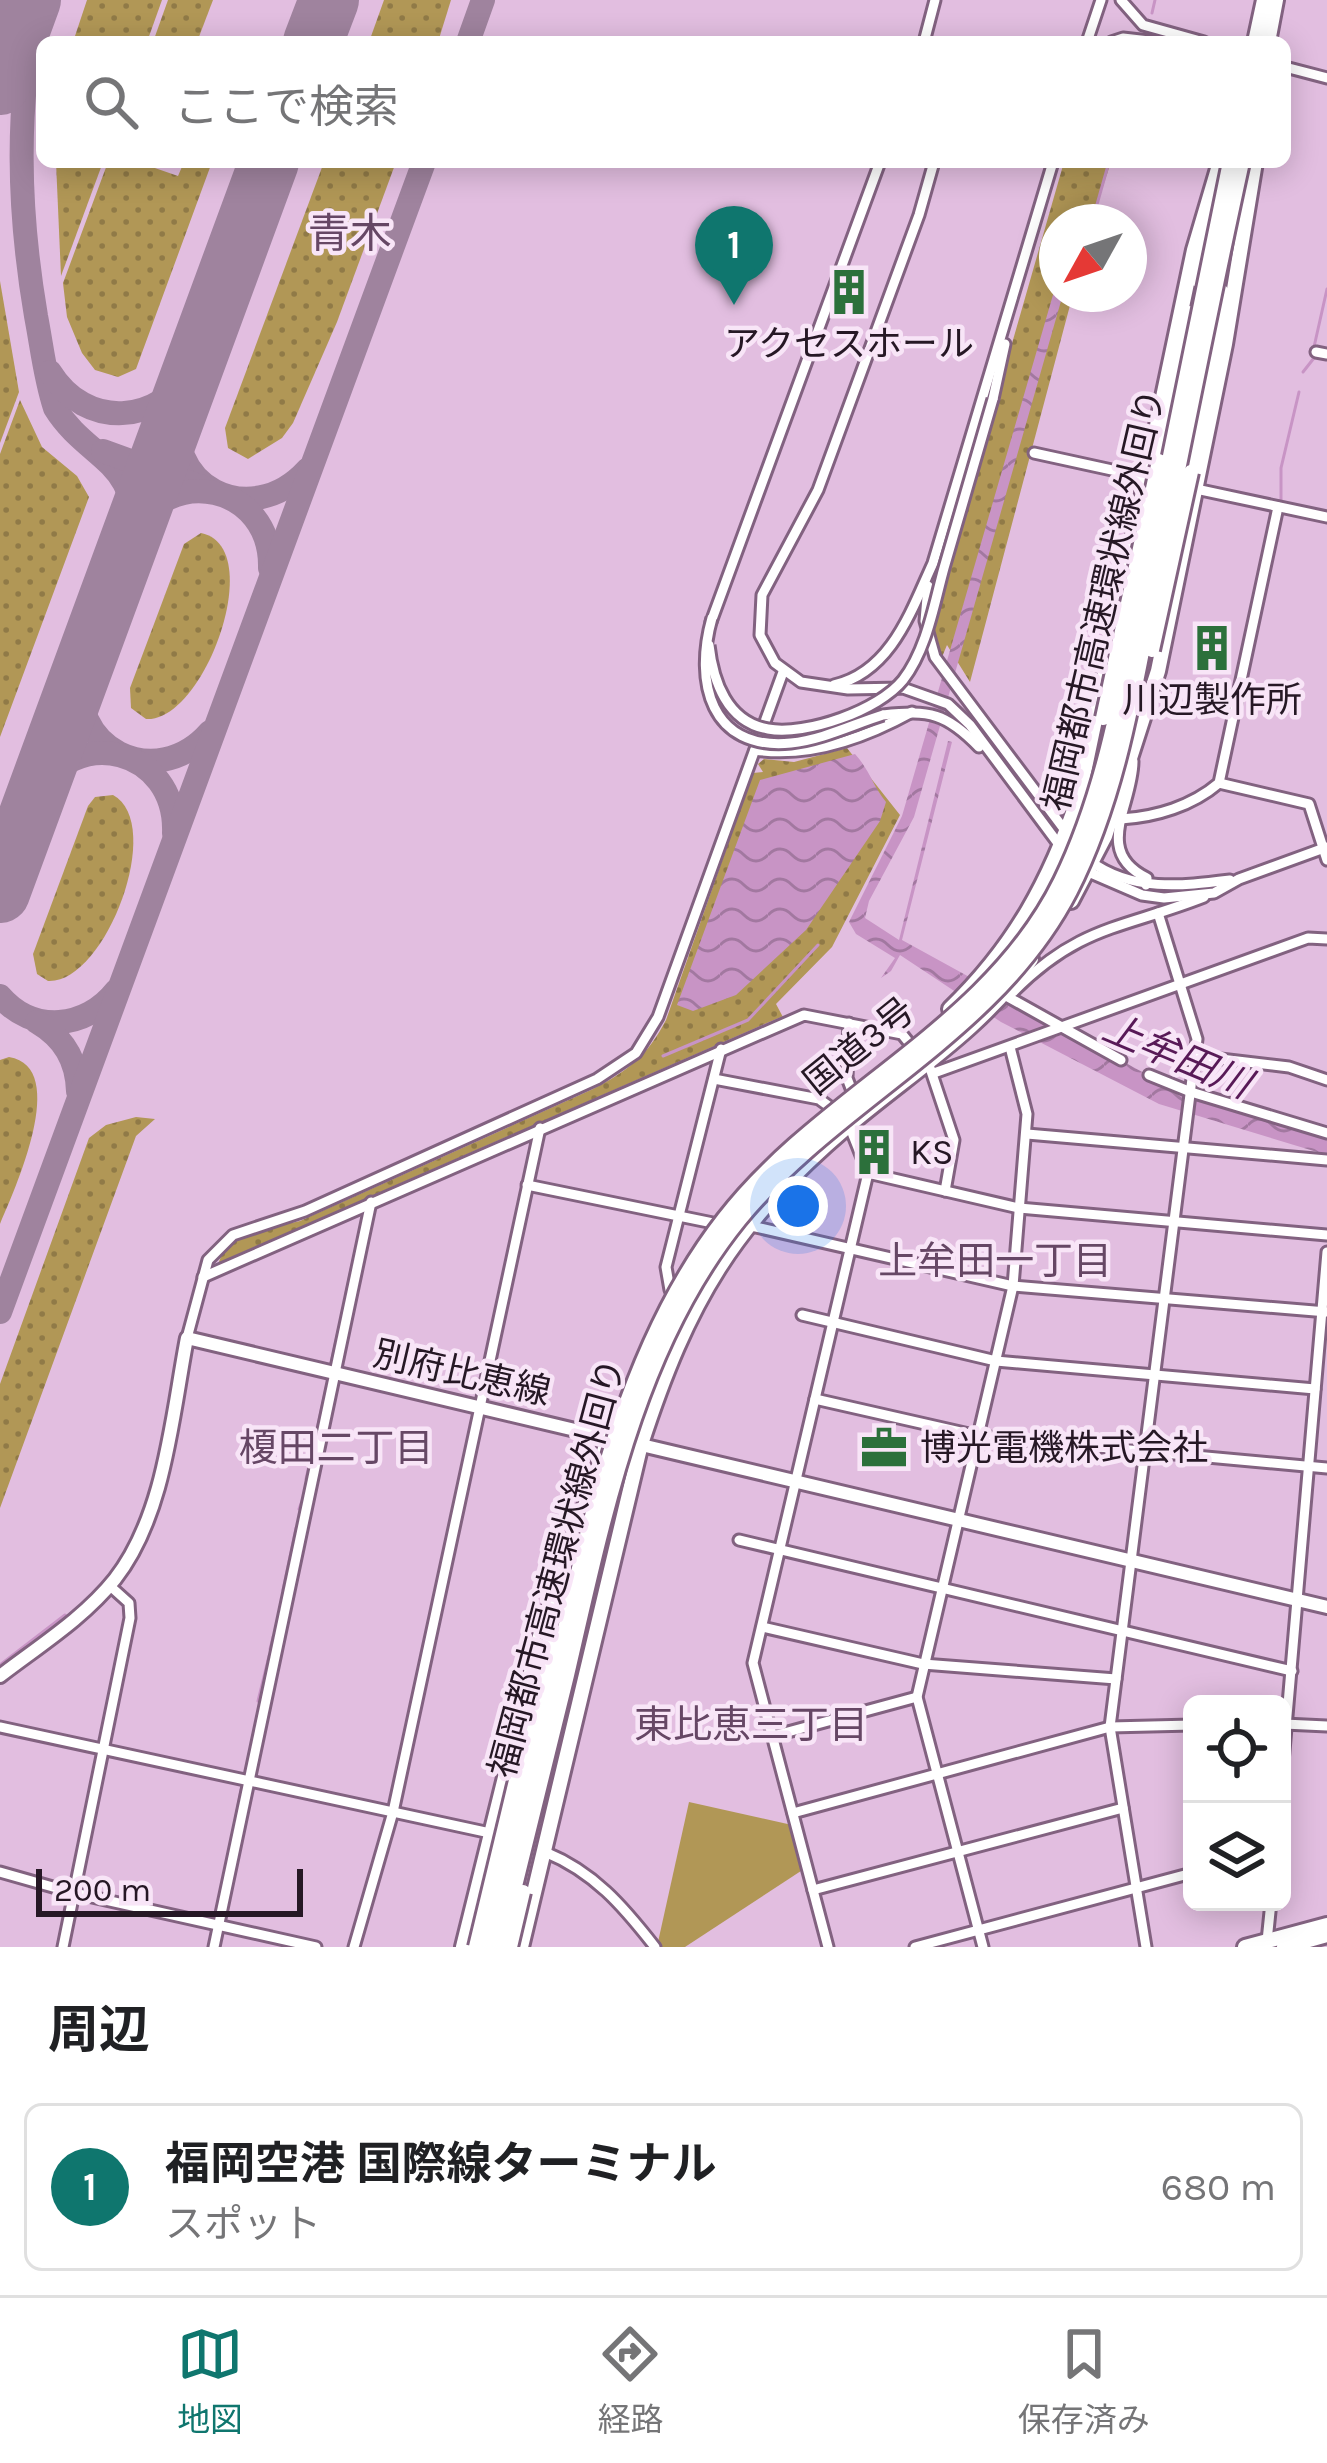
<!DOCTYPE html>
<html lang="ja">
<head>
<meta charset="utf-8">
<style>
	body { margin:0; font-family:Karla,"Noto Sans JP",sans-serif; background:#f2f2f2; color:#202124 }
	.controls { position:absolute; right:36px; bottom:36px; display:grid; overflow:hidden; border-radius:18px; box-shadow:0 6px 30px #0003 }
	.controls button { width:108px; height:108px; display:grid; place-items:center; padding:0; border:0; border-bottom:3px solid #e0e0e0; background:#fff; color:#202124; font:60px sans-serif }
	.compass { position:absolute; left:1039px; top:204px; width:108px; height:108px; border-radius:50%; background:#fff; box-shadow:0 6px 30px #0003; rotate:230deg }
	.scale { position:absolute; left:36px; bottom:30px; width:267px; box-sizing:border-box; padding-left:12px; border:6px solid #261825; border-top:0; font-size:33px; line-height:42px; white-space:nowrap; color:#261825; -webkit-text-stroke:9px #f8e5f7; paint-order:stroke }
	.you { position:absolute; left:798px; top:1206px; width:42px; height:42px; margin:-30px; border:9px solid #fff; border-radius:50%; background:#1a73e8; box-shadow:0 0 0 18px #1a73e833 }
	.badge { display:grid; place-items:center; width:78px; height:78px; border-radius:50%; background:#0f766e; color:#fff; font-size:39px; font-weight:700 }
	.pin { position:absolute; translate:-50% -99px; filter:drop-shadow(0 3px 6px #0008) }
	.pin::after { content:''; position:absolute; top:63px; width:42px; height:36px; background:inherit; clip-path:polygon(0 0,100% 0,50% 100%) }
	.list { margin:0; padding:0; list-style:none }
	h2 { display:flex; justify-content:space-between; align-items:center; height:156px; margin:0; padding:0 48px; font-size:51px }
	h2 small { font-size:39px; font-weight:400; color:#757577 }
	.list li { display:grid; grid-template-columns:78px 1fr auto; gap:36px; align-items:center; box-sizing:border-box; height:168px; margin:0 24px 24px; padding:0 24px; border:3px solid #e0e0e0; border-radius:18px }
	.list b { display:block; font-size:45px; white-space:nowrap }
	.list p { margin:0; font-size:39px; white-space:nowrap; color:#757577 }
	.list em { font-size:39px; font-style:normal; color:#757577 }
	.icon { flex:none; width:66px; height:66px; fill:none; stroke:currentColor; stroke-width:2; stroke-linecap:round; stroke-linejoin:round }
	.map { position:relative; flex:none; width:1327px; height:1947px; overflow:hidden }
	.search { position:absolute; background:#fff; box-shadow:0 6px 30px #0003; left:36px; right:36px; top:36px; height:132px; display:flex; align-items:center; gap:30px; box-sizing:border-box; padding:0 42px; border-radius:18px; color:#757577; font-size:45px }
	.sheet { height:348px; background:#fff }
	nav { display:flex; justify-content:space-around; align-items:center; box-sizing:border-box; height:168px; border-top:3px solid #e0e0e0; background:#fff; font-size:33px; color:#757577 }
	nav a { display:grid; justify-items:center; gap:6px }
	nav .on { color:#0f766e }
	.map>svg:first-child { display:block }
	.grass { fill:url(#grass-dots) }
	.green { fill:#b19756 }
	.water { fill:url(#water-waves) }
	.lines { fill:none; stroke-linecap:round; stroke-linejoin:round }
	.stream { stroke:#c894c5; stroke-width:3 }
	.taxiway { stroke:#9f839e; stroke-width:24 }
	.runway { stroke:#9f839e; stroke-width:60 }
	.minor-casing { stroke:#826280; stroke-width:15 }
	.major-casing { stroke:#826280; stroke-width:18 }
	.highway-casing { stroke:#826280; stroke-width:20 }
	.minor { stroke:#fff; stroke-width:9 }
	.major { stroke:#fff; stroke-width:12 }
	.highway { stroke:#fff; stroke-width:14 }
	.minor-bridge-casing { stroke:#826280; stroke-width:15; stroke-linecap:butt }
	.highway-bridge-casing { stroke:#826280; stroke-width:20; stroke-linecap:butt }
	.minor-bridge { stroke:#fff; stroke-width:9 }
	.highway-bridge { stroke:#fff; stroke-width:14 }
	.labels { text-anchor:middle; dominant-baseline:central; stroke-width:9; stroke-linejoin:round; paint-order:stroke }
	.poi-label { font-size:36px; fill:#261825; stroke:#f8e5f7 }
	.street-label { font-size:36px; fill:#261825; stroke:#f8e5f7 }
	.water-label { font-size:39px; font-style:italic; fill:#581a57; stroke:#f8e5f7 }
	.neighbourhood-label { font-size:39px; fill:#664765; stroke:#f8e5f7 }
	.quarter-label { font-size:42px; fill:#664765; stroke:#f8e5f7 }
</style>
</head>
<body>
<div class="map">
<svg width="1327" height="1947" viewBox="0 0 1327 1947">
	<defs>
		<pattern id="grass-dots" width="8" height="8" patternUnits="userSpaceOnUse" patternTransform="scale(3)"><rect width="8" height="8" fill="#b19756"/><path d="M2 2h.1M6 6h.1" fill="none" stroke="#907a47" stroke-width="1.8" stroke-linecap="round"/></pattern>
		<pattern id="water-waves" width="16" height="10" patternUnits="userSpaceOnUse" patternTransform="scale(3)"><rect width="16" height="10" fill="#c894c5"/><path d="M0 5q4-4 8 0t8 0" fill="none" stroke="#a278a0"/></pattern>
	</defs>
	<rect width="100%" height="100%" fill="#e2bee0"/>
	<g class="grass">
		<path d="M 87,0 L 162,0 L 147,42 L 73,42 Z"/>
		<path d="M 168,0 L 213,0 L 197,42 L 153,42 Z"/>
		<path d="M 384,0 L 451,0 L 438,42 L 369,42 Z"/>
		<path d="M 56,162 L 103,162 L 61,276 Z"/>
		<path d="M 108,162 L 153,162 L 152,167 L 178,176 L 184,162 L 212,162 L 136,369 L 118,377 L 95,370 L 82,353 L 67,317 L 63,283 Z"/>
		<path d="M 324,162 L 396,162 L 337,322 L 293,423 L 282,438 L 248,459 L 228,448 L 225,428 Z"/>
		<path d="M 1064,162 L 1111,162 L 1091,222 L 1057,222 L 1057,294 L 1073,294 L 970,682 L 947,645 L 942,657 L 931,626 Z"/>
		<path d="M 0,281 L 19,392 L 0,443 Z"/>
		<path d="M 20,400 L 42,447 L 77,476 L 89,497 L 0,737 L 0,454 Z"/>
		<path d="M 201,533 C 268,546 205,722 146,719 L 131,708 L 130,688 L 184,544 Z"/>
		<path d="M 847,748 L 900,815 L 832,947 L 776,1004 L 784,1019 L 218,1266 C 225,1231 271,1228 300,1221 L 593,1089 C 628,1071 648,1055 666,1020 L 753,773 L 763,772 L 758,764 L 764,759 L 794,762 Z"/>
		<path d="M 113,795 C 166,824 105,984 48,981 L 37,974 L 33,954 L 88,806 L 95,797 Z"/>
		<path d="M 9,1057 C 71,1067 14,1191 0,1224 L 0,1060 Z"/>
		<path d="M 136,1117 L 155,1119 L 136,1136 L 0,1508 L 0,1384 L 89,1138 L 106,1125 Z"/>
	</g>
	<path class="green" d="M 689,1802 L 792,1825 L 804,1869 L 685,1947 L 661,1947 L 658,1942 Z"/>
	<g class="water">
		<path d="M 1057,281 L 1057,294 L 1063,294 L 914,817 L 869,901 L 865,918 L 899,940 L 948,741 L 952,742 L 902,940 L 1155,1079 L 1327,1137 L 1327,1155 L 1159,1104 L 1001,1022 L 900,955 L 891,971 L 881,978 L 895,958 L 856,934 L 849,922 L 902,816 Z"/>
		<path d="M 855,754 C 869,769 873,786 886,802 L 880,821 L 806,930 L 736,995 L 693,1011 L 677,1005 L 760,780 Z"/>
	</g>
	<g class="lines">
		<g class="stream">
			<path d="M 1152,13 L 1155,0"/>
			<path d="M 1092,222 L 1109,162"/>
			<path d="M 1314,347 L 1327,289"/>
			<path d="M 1303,372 L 1314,358"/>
			<path d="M 1281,501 L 1281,468 L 1299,392"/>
			<path d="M 663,1056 L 748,1020 L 818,945"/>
			<path d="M 224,1262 L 782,1018"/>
			<path d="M 346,1293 L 363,1215"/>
			<path d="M 331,1363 L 339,1327"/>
			<path d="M 306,1479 L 327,1384"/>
			<path d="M 299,1509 L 302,1501"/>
			<path d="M 283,1590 L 296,1528"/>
			<path d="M 270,1649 L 273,1637"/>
			<path d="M 0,1665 L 65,1615"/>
			<path d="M 258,1701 L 269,1656"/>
			<path d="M 229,1853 L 241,1790"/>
			<path d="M 213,1921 L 219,1902"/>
			<path d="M 221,1938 L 222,1933"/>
			<path d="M 219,1947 L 220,1942"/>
		</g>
		<g class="taxiway">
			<path d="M 38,0 C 15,106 18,210 36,316 C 42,347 45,378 55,408 C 87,460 144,462 130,539"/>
			<path d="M 0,30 L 19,0"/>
			<path d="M 468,42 L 483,0"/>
			<path d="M 50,372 C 86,430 159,425 193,368"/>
			<path d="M 181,402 C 159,486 250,532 307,470"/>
			<path d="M 103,451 L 205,488"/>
			<path d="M 131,536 C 168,462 272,485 270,568"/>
			<path d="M 83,667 C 64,748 156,794 210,732"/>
			<path d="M 35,797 C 74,722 177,749 174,833"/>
			<path d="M 0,867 L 19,842"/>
			<path d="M 0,996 C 33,1034 86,1029 116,991"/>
			<path d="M 37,1022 C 64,1038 77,1060 78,1091"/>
			<path d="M 0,1312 L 424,162"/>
		</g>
		<g class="runway">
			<path d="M 313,42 L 329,0"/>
			<path d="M 0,85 L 31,0"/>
			<path d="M 0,893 L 269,162"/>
		</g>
		<defs>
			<g id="minor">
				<path d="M 1121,0 L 1143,25 L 1204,42"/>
				<path d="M 924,42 L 935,0"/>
				<path d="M 1087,42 L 1101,0"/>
				<path d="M 1111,42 L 1123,38 L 1158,42"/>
				<path d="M 1285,67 L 1327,78"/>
				<path d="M 934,162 L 919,215 L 818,490 L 762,595 L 760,635 L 775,663 L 801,682 L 848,689 L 903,688 L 948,704 L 970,725 L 1063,850"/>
				<path d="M 1316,352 L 1327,354"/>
				<path d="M 993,399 L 1005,344"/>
				<path d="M 1034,453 L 1144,477"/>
				<path d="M 1196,489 L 1327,517"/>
				<path d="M 928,586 L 925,621 L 935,657 L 1079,849"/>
				<path d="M 711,622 L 880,162"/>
				<path d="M 834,685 C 891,672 911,611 933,563 L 1053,162"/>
				<path d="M 883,715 C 930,710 946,713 979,747"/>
				<path d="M 755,750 C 809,758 865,738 912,712"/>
				<path d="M 1133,761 C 1133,805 1092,851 1147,878 L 1146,885"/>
				<path d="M 1219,783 L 1309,804 L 1327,860"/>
				<path d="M 1121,819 C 1156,817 1192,806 1219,783 L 1278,507"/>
				<path d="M 1090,861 C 1132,892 1182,886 1230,880"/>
				<path d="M 1084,870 L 1142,895 L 1164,898 L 1214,893 L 1239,879 L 1327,847"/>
				<path d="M 1013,992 C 1080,925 1122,929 1204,897"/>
				<path d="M 1008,997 L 1121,1060"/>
				<path d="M 849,1023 L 847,1078 L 852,1091"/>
				<path d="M 1195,1056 L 1289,1067 L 1327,1080"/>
				<path d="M 930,1068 L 954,1140 L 945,1191"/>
				<path d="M 934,1073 L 1308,938 L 1327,939"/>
				<path d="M 1149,1075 L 1191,1092 L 1327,1133"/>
				<path d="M 714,1079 L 819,1099 L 830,1107"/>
				<path d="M 849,1125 L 868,1173 L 1019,1208 L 1327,1235"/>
				<path d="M 1027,1134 L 1327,1160"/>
				<path d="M 527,1185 L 713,1223"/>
				<path d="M 747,1225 L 1013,1286 L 1327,1312"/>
				<path d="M 203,1277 L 804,1015 L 902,1034 L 910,1044"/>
				<path d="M 670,1290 L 666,1267 L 721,1049"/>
				<path d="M 802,1315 L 996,1361 L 1315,1389"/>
				<path d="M 187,1338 L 208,1260 L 233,1235 L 305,1211 L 597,1079 L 636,1053 L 658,1017 L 783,672"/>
				<path d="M 815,1399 L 978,1436 L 1327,1468"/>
				<path d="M 739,1540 L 1292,1671"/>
				<path d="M 762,1627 L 923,1664 L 1116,1679"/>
				<path d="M 1284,1724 L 1327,1726"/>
				<path d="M 0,1727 L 490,1833"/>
				<path d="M 773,1736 L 917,1697"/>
				<path d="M 1282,1774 L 1327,1252"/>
				<path d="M 793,1813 L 1110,1727 L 1192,1725"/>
				<path d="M 545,1852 C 594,1872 623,1906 655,1947"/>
				<path d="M 0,1872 L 74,1893 L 316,1947"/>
				<path d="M 813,1890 L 1123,1808"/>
				<path d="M 1267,1941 L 1271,1902"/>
				<path d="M 63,1947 L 130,1618 L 129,1603 L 109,1585"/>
				<path d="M 214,1947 L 371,1202"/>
				<path d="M 354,1947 L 393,1812 L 540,1128"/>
				<path d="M 828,1947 L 753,1663 L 868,1173"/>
				<path d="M 915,1947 L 1192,1873"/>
				<path d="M 983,1947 L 917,1697 L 1013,1286 L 1027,1114 L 1010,1047"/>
				<path d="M 1146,1947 L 1110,1727 L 1197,1039 L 1158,913"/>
			</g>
			<g id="major">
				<path d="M 633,1443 L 1327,1607"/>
				<path d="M 0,1676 C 39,1646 84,1618 115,1579 C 165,1515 172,1416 187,1338 L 613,1439"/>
			</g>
			<g id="highway">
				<path d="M 1255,42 L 1264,0"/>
				<path d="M 1268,42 L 1276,0"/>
				<path d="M 1196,279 L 1210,225"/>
				<path d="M 1159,461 L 1189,313"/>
				<path d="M 1192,464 L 1221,291"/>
				<path d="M 1071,901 L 1105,836 L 1158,671 L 1225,344 L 1255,162"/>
				<path d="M 950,1009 C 1015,946 1050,881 1079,796 L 1194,250 L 1220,162"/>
				<path d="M 463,1947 L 540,1636 L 618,1411"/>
				<path d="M 521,1947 L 641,1444 C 688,1300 732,1225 848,1126 C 912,1072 983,1028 1031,959"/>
				<path d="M 1245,1947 L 1327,1925"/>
				<path d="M 1284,1947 L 1327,1935"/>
			</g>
		</defs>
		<use href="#minor" class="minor-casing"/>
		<use href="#major" class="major-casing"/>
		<use href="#highway" class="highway-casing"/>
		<use href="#minor" class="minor"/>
		<use href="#major" class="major"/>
		<use href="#highway" class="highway"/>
		<defs>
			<g id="minor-bridge">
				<path d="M 712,618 C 694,682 710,751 791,743 C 822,740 854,724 883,715"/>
				<path d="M 709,645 C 713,681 727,722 768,729 C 806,736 879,710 903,680 C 927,649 934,604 944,568 C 960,511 977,455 993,399"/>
			</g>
			<g id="highway-bridge">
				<path d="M 1152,650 L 1191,472"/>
				<path d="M 1103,718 L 1159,461"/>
				<path d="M 476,1947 L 550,1639"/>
				<path d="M 488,1947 C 507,1866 529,1785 548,1704 C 586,1540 618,1355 724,1219 C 822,1092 988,1030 1061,881 C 1105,791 1121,691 1142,593 C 1172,450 1201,306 1230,162"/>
				<path d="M 500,1947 C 522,1856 545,1766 567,1675 C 603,1520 636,1347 739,1220 C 838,1099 996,1035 1070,891 C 1120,793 1136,680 1157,574 C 1185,436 1212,299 1242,162"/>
				<path d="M 510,1947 L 523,1892"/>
			</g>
		</defs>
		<use href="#minor-bridge" class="minor-bridge-casing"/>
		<use href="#highway-bridge" class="highway-bridge-casing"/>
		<use href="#minor-bridge" class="minor-bridge"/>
		<use href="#highway-bridge" class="highway-bridge"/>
	</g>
	<defs>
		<symbol id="building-bare" viewBox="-9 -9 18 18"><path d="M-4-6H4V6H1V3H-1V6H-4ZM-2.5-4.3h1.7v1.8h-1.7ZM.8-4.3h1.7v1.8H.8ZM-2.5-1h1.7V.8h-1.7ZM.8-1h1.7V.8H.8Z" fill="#2c703b" stroke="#f8e5f7" stroke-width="2.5" paint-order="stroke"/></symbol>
		<symbol id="office-bare" viewBox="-9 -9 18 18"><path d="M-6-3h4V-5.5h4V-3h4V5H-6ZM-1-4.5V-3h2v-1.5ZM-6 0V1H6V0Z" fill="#2c703b" stroke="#f8e5f7" stroke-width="2.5" paint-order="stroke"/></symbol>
	</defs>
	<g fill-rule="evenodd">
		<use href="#building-bare" x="816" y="259" width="66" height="66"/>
		<use href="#building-bare" x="1179" y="615" width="66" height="66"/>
		<use href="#building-bare" x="841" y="1119" width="66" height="66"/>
		<use href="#office-bare" x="851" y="1415" width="66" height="66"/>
	</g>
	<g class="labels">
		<g class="poi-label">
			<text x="849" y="344">アクセスホール</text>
			<text x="1212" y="700">川辺製作所</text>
			<text x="910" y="1152" text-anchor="start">KS</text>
			<text x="920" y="1448" text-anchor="start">博光電機株式会社</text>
		</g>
		<g class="street-label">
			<text transform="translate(1104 600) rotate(-77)">福岡都市高速環状線外回り</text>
			<text transform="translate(859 1046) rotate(-39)">国道3号</text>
			<text transform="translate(462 1373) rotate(13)">別府比恵線</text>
			<text transform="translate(557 1568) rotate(-75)">福岡都市高速環状線外回り</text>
		</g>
		<g class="water-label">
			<text transform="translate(1177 1056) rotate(23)">上牟田川</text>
		</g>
		<g class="neighbourhood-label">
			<text x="995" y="1261">上牟田一丁目</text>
			<text x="336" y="1448">榎田二丁目</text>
			<text x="751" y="1725">東比恵三丁目</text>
		</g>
		<g class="quarter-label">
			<text x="350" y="234">青木</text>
		</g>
	</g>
</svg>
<div class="controls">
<button><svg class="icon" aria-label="locate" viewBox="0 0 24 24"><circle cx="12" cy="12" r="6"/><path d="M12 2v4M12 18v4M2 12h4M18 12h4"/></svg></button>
<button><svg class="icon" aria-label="layers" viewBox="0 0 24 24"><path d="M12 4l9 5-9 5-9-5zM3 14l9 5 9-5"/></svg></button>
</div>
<svg class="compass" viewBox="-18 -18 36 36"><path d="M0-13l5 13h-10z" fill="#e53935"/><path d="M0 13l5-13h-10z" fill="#757577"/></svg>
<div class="scale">200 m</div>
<div class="you"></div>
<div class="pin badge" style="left:734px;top:305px">1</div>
<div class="search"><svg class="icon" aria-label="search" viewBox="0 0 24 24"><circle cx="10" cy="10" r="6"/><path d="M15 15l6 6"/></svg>ここで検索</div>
</div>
<section class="sheet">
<h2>周辺<small></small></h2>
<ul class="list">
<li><span class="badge">1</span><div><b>福岡空港 国際線ターミナル</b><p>スポット</p></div><em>680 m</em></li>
</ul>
</section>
<nav>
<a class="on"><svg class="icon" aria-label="map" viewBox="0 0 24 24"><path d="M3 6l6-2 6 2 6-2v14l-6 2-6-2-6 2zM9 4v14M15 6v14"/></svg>地図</a>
<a><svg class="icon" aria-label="directions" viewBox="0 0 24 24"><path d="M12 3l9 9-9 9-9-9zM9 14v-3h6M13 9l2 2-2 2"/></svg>経路</a>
<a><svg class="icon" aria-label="saved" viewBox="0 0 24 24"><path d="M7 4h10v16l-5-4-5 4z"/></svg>保存済み</a>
</nav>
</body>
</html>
